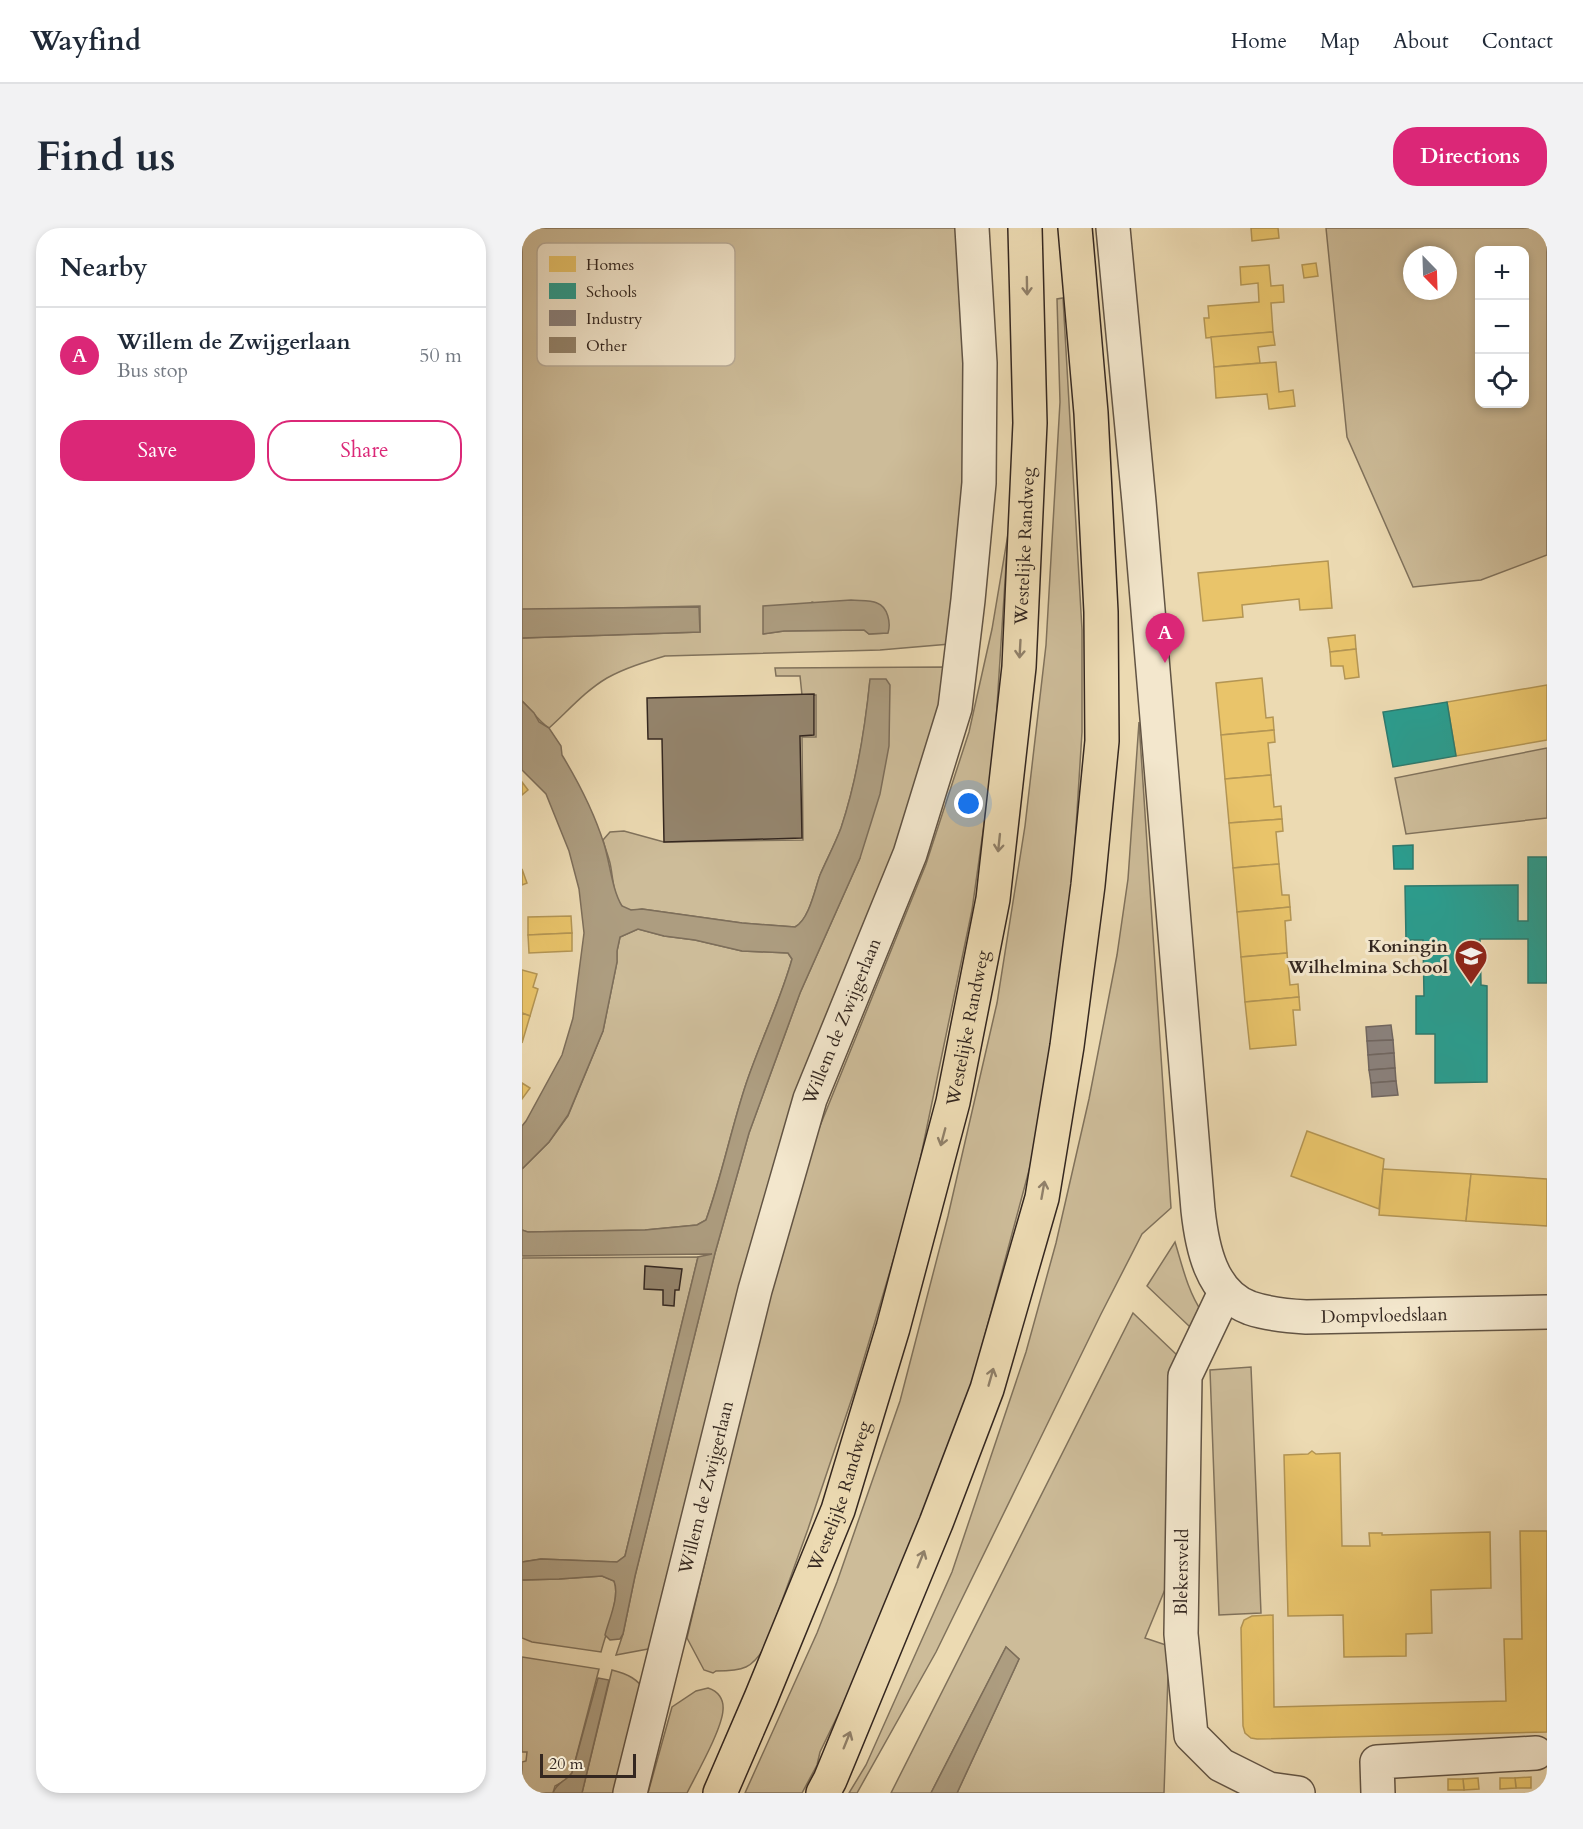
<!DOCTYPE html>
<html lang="en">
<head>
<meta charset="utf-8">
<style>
	body { margin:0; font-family:Cardo,serif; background:#f2f2f3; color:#1f2937 }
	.controls { position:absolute; right:18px; top:18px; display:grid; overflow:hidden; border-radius:12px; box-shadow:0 3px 9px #0003 }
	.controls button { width:54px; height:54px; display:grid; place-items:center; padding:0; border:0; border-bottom:2px solid #e0e1e3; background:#fff; color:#1f2937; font:30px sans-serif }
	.compass { position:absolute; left:881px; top:18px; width:54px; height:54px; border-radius:50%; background:#fff; box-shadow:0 3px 9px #0003; rotate:157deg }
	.scale { position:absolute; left:18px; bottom:15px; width:96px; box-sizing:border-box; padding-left:6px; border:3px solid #342720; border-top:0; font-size:16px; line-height:21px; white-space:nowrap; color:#342720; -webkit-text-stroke:4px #f3e7cd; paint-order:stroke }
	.you { position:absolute; left:447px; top:576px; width:21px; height:21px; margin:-15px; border:4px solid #fff; border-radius:50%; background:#1a73e8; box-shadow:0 0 0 9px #1a73e833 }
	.badge { display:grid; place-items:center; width:39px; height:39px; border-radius:50%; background:#db2777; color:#fff; font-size:20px; font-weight:700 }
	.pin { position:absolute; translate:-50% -50px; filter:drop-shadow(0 2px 3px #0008) }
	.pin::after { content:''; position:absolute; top:32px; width:21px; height:18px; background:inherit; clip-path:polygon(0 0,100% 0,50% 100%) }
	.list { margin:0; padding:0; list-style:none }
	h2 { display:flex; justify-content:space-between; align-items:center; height:78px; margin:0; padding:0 24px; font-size:26px }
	h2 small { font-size:20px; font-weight:400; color:#747a83 }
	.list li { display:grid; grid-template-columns:39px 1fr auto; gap:18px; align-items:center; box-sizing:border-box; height:96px; padding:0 24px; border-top:2px solid #e0e1e3 }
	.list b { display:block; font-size:22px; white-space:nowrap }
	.list p { margin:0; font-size:20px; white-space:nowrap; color:#747a83 }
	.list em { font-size:20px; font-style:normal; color:#747a83 }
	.actions { display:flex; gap:12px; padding:18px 24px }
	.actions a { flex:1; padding:14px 0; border:2px solid #db2777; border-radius:24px; text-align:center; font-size:21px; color:#db2777 }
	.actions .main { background:#db2777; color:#fff }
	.icon { flex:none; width:33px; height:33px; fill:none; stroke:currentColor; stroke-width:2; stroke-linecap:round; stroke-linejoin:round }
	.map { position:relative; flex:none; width:1025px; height:1565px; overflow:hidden; border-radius:24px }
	header { display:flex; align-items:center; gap:36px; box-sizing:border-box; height:84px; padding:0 30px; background:#fff; border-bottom:2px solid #e0e1e3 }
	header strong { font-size:28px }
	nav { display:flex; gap:33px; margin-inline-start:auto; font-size:21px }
	.intro { display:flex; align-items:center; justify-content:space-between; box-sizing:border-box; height:144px; padding:0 36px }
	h1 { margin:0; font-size:42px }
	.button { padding:15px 27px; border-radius:24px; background:#db2777; color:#fff; font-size:21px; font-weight:700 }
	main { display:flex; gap:36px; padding:0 36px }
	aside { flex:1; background:#fff; border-radius:24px; box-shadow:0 3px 9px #0003 }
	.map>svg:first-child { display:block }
	.green { fill:#cdbc99; stroke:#80725c; stroke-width:1.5; fill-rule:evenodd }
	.water { fill:#ad9d80; stroke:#7d6e5a; stroke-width:1.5 }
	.homes { fill:#e9c46a; stroke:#b39554; stroke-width:1.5 }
	.schools { fill:#2a9d8f; stroke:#2d7a6e; stroke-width:1.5 }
	.industry { fill:#8a817c; stroke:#706660; stroke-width:1.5 }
	.building { fill:#94846c; stroke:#342720; stroke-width:1.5 }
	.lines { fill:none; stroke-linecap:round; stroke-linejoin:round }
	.minor-casing { stroke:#625444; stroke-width:36 }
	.major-casing { stroke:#342720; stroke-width:36 }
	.minor { stroke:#f3e7cd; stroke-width:33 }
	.major { stroke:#ecdab2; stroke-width:33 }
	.oneway { stroke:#908069 }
	.labels { text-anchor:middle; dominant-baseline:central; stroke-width:6; stroke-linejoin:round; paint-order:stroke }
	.street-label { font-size:18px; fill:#342720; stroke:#f3e7cd }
	.poi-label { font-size:18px; font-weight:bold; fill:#342720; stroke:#f3e7cd; text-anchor:end }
	.key { fill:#f3e7cd; stroke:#baad99; stroke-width:1.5 }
	.key-label { font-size:16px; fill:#342720 }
</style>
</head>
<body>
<header>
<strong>Wayfind</strong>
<nav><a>Home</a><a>Map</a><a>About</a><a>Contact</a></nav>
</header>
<div class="intro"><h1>Find us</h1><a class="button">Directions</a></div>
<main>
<aside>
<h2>Nearby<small></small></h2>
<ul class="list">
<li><span class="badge">A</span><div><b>Willem de Zwijgerlaan</b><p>Bus stop</p></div><em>50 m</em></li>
</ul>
<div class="actions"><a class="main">Save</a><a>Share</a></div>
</aside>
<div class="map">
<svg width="1025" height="1565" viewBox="0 0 1025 1565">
	<rect width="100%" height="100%" fill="#ecdab2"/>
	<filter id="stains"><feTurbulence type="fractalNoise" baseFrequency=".00333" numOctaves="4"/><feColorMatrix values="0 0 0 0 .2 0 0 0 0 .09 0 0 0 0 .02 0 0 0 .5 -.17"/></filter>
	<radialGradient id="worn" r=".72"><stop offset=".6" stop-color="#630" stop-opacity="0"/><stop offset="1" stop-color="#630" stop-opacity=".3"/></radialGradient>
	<g class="green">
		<path d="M 0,0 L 444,0 L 454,220 L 428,416 L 358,422 L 143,428 C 123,434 103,440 85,450 C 63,463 46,483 27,500 C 16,493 10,482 0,473 L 0,410 L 178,404 L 178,378 L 0,382 ZM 290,374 L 366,405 L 347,406 L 342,402 L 262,403 L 241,406 Z"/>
		<path d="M 804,0 L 1025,0 L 1025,327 L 959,352 L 891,359 L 825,209 ZM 957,22 L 1002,22 L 1002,176 L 957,176 ZM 890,27 L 926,27 L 926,63 L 890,63 Z"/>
		<path d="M 541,70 L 560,402 L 560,504 L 551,647 L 539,752 L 513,920 L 453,1144 L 415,1258 L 343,1431 L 298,1524 L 295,1537 L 280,1565 L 223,1565 L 295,1405 L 315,1354 L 378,1173 L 426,988 L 475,775 L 503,598 L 524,417 L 538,174 L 535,71 Z"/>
		<path d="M 486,306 L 472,525 L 450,682 L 391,966 L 332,1164 L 286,1301 L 244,1417 C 230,1441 221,1443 194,1443 L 191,1445 L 182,1442 L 165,1410 L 250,1052 L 285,930 L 404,636 L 447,504 L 470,401 Z"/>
		<path d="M 422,439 L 423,461 L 136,1412 L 126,1421 L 94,1427 L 101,1406 L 113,1348 L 193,1025 L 227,905 L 278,765 L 338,630 L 348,452 C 343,502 335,552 319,600 C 313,616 305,631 298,647 C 293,661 287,692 273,699 L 220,695 L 120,681 C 114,682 107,684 102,680 C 91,673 91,647 88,635 C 86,627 83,620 81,612 L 88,604 L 102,603 L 142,614 L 281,612 L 280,509 L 294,509 L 294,467 L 280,467 L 278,448 L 254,448 L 253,440 Z"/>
		<path d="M 617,494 L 649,980 L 620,1006 L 579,1086 L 414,1424 L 335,1565 L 327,1565 L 344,1537 L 430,1344 L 504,1124 L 534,1015 L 567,871 L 595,727 L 606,651 Z"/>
		<path d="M 1025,520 L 1025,590 L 884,606 L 873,550 Z"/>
		<path d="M 116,701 L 142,708 L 173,712 L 220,723 L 266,725 L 270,731 C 258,774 238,814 224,856 C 209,901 200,947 184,992 L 175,997 L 123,1002 L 5,1004 L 0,1002 L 0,941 L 27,914 L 46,888 L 81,803 L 95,734 L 95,723 L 98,709 Z"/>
		<path d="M 653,1014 C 660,1037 666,1064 680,1084 L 668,1099 L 625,1058 Z"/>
		<path d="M 176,1029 L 103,1328 L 95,1334 L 19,1331 L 0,1334 L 0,1030 Z"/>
		<path d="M 611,1085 L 655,1127 L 653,1337 L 623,1410 L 647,1418 L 642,1565 L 435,1565 L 497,1431 L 484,1419 L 409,1565 L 369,1565 Z"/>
		<path d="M 729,1139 L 739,1385 L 697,1387 L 688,1142 Z"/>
		<path d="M 80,1348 L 92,1353 C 99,1369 83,1407 79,1424 L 10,1414 L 0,1410 L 0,1352 L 37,1351 Z"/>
		<path d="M 0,1429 L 77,1441 L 50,1545 L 44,1552 L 33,1558 L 31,1565 L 0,1565 L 0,1534 L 4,1533 L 5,1524 L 0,1524 Z"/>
		<path d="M 90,1442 C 106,1446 116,1451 125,1465 L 100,1565 L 60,1565 Z"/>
		<path d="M 186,1460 C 196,1463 202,1471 201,1482 C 200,1501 175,1545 165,1565 L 126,1565 L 150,1479 L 174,1463 Z"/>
	</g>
	<g class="water">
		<path d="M 329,372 C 337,373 348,372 355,375 C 366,379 369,395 366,405 L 347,406 L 342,402 L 262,403 L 241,406 L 241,378 Z"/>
		<path d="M 177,379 L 178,404 L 0,410 L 0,381 Z"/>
		<path d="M 348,451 L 364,451 L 368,457 L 367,518 L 358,566 L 338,630 L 278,765 L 227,905 L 193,1025 L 113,1348 L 101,1406 L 98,1411 L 88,1412 L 83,1407 C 87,1391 98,1368 92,1353 L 80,1348 L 37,1351 L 0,1352 L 0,1334 L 19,1331 L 95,1334 L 103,1328 L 176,1029 L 190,1026 L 0,1028 L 0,1002 L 6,1004 L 123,1002 L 175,997 L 184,992 C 200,948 209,901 224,856 C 238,814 258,774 270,731 L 266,725 L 220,723 L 173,712 L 142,708 L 116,701 L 98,709 L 95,723 L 95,734 L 81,803 L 46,887 L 27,914 L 0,941 L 0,898 L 4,893 L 40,827 L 51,790 L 62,705 L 57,661 L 47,623 L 24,566 L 0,542 L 0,473 L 12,485 L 17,494 L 27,500 L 39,518 L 40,527 C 57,555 72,584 82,616 C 88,635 90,662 100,678 L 109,682 L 120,681 L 220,695 L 273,699 C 287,692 293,661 298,647 C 305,631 313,616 319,600 C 335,552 343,501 348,451 Z"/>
		<path d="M 484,1419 L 497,1431 L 435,1565 L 409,1565 Z"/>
		<path d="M 76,1450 L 87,1452 L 60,1565 L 31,1565 C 35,1554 43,1554 50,1545 Z"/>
	</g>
	<g class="homes">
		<path d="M 729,0 L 756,0 L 757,10 L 730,13 Z"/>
		<path d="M 794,35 L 796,48 L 782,50 L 780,37 Z"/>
		<path d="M 747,37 L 749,58 L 761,57 L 762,74 L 749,75 L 751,104 L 684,110 L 682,90 L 687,90 L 686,78 L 737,74 L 736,55 L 719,57 L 718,39 Z"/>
		<path d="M 751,104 L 753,117 L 736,119 L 738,135 L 692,139 L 689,109 Z"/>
		<path d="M 754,134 L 757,164 L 771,162 L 773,178 L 747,181 L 745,166 L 694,170 L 692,139 Z"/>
		<path d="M 806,333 L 810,380 L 778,382 L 777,371 L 720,377 L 721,389 L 681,393 L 676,345 Z"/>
		<path d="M 833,407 L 834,421 L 808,424 L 806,410 Z"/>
		<path d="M 834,421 L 837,449 L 823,451 L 821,438 L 809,438 L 808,424 Z"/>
		<path d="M 740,450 L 744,490 L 751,489 L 752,502 L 699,507 L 694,455 Z"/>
		<path d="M 1025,457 L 1025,512 L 934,528 L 925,474 Z"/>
		<path d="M 752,502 L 753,514 L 746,515 L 749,547 L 703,551 L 699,507 Z"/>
		<path d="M 749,547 L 752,579 L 759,578 L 760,591 L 707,595 L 703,551 Z"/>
		<path d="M 0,554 L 6,562 L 0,567 Z"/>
		<path d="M 760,591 L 761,603 L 754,604 L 757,636 L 711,640 L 707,595 Z"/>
		<path d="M 757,636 L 760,667 L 767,667 L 768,679 L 715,684 L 711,640 Z"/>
		<path d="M 0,641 L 5,655 L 0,657 Z"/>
		<path d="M 768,679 L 769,692 L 763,693 L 765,725 L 719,729 L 715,684 Z"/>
		<path d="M 49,688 L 50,705 L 6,707 L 6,689 Z"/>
		<path d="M 50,705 L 50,723 L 7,725 L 6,707 Z"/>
		<path d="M 765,725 L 768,757 L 776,756 L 777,769 L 723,774 L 719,729 Z"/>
		<path d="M 0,742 L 15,746 L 11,759 L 16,761 L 8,788 L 0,785 Z"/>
		<path d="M 777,769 L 778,782 L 771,782 L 774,817 L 728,821 L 723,774 Z"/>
		<path d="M 0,785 L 8,788 L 0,815 Z"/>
		<path d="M 0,855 L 8,860 L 0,871 Z"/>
		<path d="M 785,903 L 862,931 L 857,981 L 769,948 Z"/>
		<path d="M 861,941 L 949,946 L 944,993 L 857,987 Z"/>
		<path d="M 949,946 L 1025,951 L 1025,998 L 944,993 Z"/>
		<path d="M 790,1223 L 794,1226 L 818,1225 L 820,1318 L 848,1318 L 847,1305 L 860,1305 L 860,1307 L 968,1304 L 969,1360 L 909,1362 L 910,1405 L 884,1406 L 884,1428 L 822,1429 L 821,1387 L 766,1388 L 762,1227 L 786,1226 Z"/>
		<path d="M 998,1303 L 1025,1303 L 1025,1504 L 735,1511 L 729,1510 L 723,1505 L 721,1498 L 719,1400 L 722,1392 L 730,1388 L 751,1387 L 752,1479 L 984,1473 L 982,1411 L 1000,1411 Z"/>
		<path d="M 1009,1549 L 1009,1560 L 994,1560 L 993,1550 Z"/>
		<path d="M 956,1550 L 957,1561 L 942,1562 L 941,1551 Z"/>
		<path d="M 978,1550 L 993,1550 L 994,1560 L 978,1561 Z"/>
		<path d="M 926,1551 L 941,1551 L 942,1562 L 926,1562 Z"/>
	</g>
	<g class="schools">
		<path d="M 925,474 L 934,528 L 871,539 L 861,484 Z"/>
		<path d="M 891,617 L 891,641 L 872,641 L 871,618 Z"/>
		<path d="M 1006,629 L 1025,629 L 1025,755 L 1006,755 L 1006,711 L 958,711 L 959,757 L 965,758 L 965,854 L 913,855 L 913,806 L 894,806 L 894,768 L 902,768 L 901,712 L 884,712 L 883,658 L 996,657 L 996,693 L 1006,693 Z"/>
	</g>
	<g class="industry">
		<path d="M 869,797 L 871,812 L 845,813 L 844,799 Z"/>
		<path d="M 871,812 L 872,825 L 846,827 L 845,813 Z"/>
		<path d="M 872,825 L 873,840 L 847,842 L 846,827 Z"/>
		<path d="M 873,840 L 874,853 L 849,855 L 847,842 Z"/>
		<path d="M 874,853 L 876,867 L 850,869 L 849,855 Z"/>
	</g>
	<g class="building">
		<path d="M 292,466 L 292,507 L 278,508 L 280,610 L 142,614 L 140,511 L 126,511 L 125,470 Z"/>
		<path d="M 123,1038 L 160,1041 L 157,1062 L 153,1062 L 152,1078 L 141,1077 L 141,1062 L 122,1061 Z"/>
	</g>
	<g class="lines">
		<defs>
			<g id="minor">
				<path id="s1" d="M 591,0 L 617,274 L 676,982 C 680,1019 689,1066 728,1080 C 746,1086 765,1088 784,1089 L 1025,1084"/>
				<path d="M 703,1064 L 663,1148 L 659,1406 L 669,1507 L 699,1537 L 747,1561 L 776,1565"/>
				<path id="s2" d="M 108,1565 L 233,1062 L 288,871 L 388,626 L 433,480 L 446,372 L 457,255 L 458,135 L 450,0"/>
				<path d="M 856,1565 L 855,1534 L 1014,1525"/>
			</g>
			<g id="major">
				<path id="s3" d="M 198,1565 L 239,1470 L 316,1282 L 371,1100 L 431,874 L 471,671 L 497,439 L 508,195 L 503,0"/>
				<path d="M 301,1565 L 308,1552 L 414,1295 L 465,1161 L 520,970 L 545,818 L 566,657 L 580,513 L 579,384 L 569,185 L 553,0"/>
			</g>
		</defs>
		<use href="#minor" class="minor-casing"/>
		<use href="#major" class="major-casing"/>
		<use href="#minor" class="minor"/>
		<use href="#major" class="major"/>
	</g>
	<defs><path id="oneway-shaft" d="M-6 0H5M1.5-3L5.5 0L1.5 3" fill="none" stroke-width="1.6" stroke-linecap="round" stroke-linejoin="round" transform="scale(1.5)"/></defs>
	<g class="oneway">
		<use href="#oneway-shaft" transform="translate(505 58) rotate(89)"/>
		<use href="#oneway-shaft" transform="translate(498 421) rotate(93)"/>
		<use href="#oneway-shaft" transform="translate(477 615) rotate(96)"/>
		<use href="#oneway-shaft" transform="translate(421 909) rotate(105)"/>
		<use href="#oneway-shaft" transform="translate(521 962) rotate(-80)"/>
		<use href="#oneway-shaft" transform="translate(469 1149) rotate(-74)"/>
		<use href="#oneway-shaft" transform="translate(399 1331) rotate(-68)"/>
		<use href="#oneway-shaft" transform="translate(325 1512) rotate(-68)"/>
	</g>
	<defs>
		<symbol id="school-pin" viewBox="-11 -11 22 30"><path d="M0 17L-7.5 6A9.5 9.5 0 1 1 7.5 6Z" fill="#8f2418" stroke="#f3e7cd"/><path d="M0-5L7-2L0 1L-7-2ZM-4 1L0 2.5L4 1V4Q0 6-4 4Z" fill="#fff"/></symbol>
	</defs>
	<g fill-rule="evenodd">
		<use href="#school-pin" x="930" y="709" width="38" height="52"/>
	</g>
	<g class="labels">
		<g class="street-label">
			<text stroke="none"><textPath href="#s3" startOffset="1292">Westelijke Randweg</textPath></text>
			<text stroke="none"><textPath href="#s2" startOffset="801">Willem de Zwijgerlaan</textPath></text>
			<text stroke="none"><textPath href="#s3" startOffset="806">Westelijke Randweg</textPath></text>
			<text stroke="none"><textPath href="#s1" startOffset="1238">Dompvloedslaan</textPath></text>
			<text stroke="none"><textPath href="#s2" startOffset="315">Willem de Zwijgerlaan</textPath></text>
			<text stroke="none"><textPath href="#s3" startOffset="320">Westelijke Randweg</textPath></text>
			<text transform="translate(660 1344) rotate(-89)">Blekersveld</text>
		</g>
		<g class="poi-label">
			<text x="926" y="718">Koningin<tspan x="926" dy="21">Wilhelmina School</tspan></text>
		</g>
	</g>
	<rect x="15" y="15" width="198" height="123" rx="9" class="key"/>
	<rect x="27" y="28" width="27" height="16" fill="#e9c46a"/>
	<rect x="27" y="55" width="27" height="16" fill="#2a9d8f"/>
	<rect x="27" y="82" width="27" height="16" fill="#8a817c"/>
	<rect x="27" y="109" width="27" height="16" fill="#94846c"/>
	<g class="key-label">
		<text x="64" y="42">Homes</text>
		<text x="64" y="69">Schools</text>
		<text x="64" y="96">Industry</text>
		<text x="64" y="123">Other</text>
	</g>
	<rect width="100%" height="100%" filter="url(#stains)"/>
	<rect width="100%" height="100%" fill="url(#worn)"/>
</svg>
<div class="controls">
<button>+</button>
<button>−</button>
<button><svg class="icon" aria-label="locate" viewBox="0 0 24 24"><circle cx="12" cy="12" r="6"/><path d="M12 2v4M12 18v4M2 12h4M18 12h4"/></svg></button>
</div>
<svg class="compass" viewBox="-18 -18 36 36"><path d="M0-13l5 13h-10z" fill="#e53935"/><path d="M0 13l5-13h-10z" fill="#747a83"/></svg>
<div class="scale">20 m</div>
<div class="you"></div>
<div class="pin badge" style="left:643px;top:435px">A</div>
</div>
</main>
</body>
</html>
